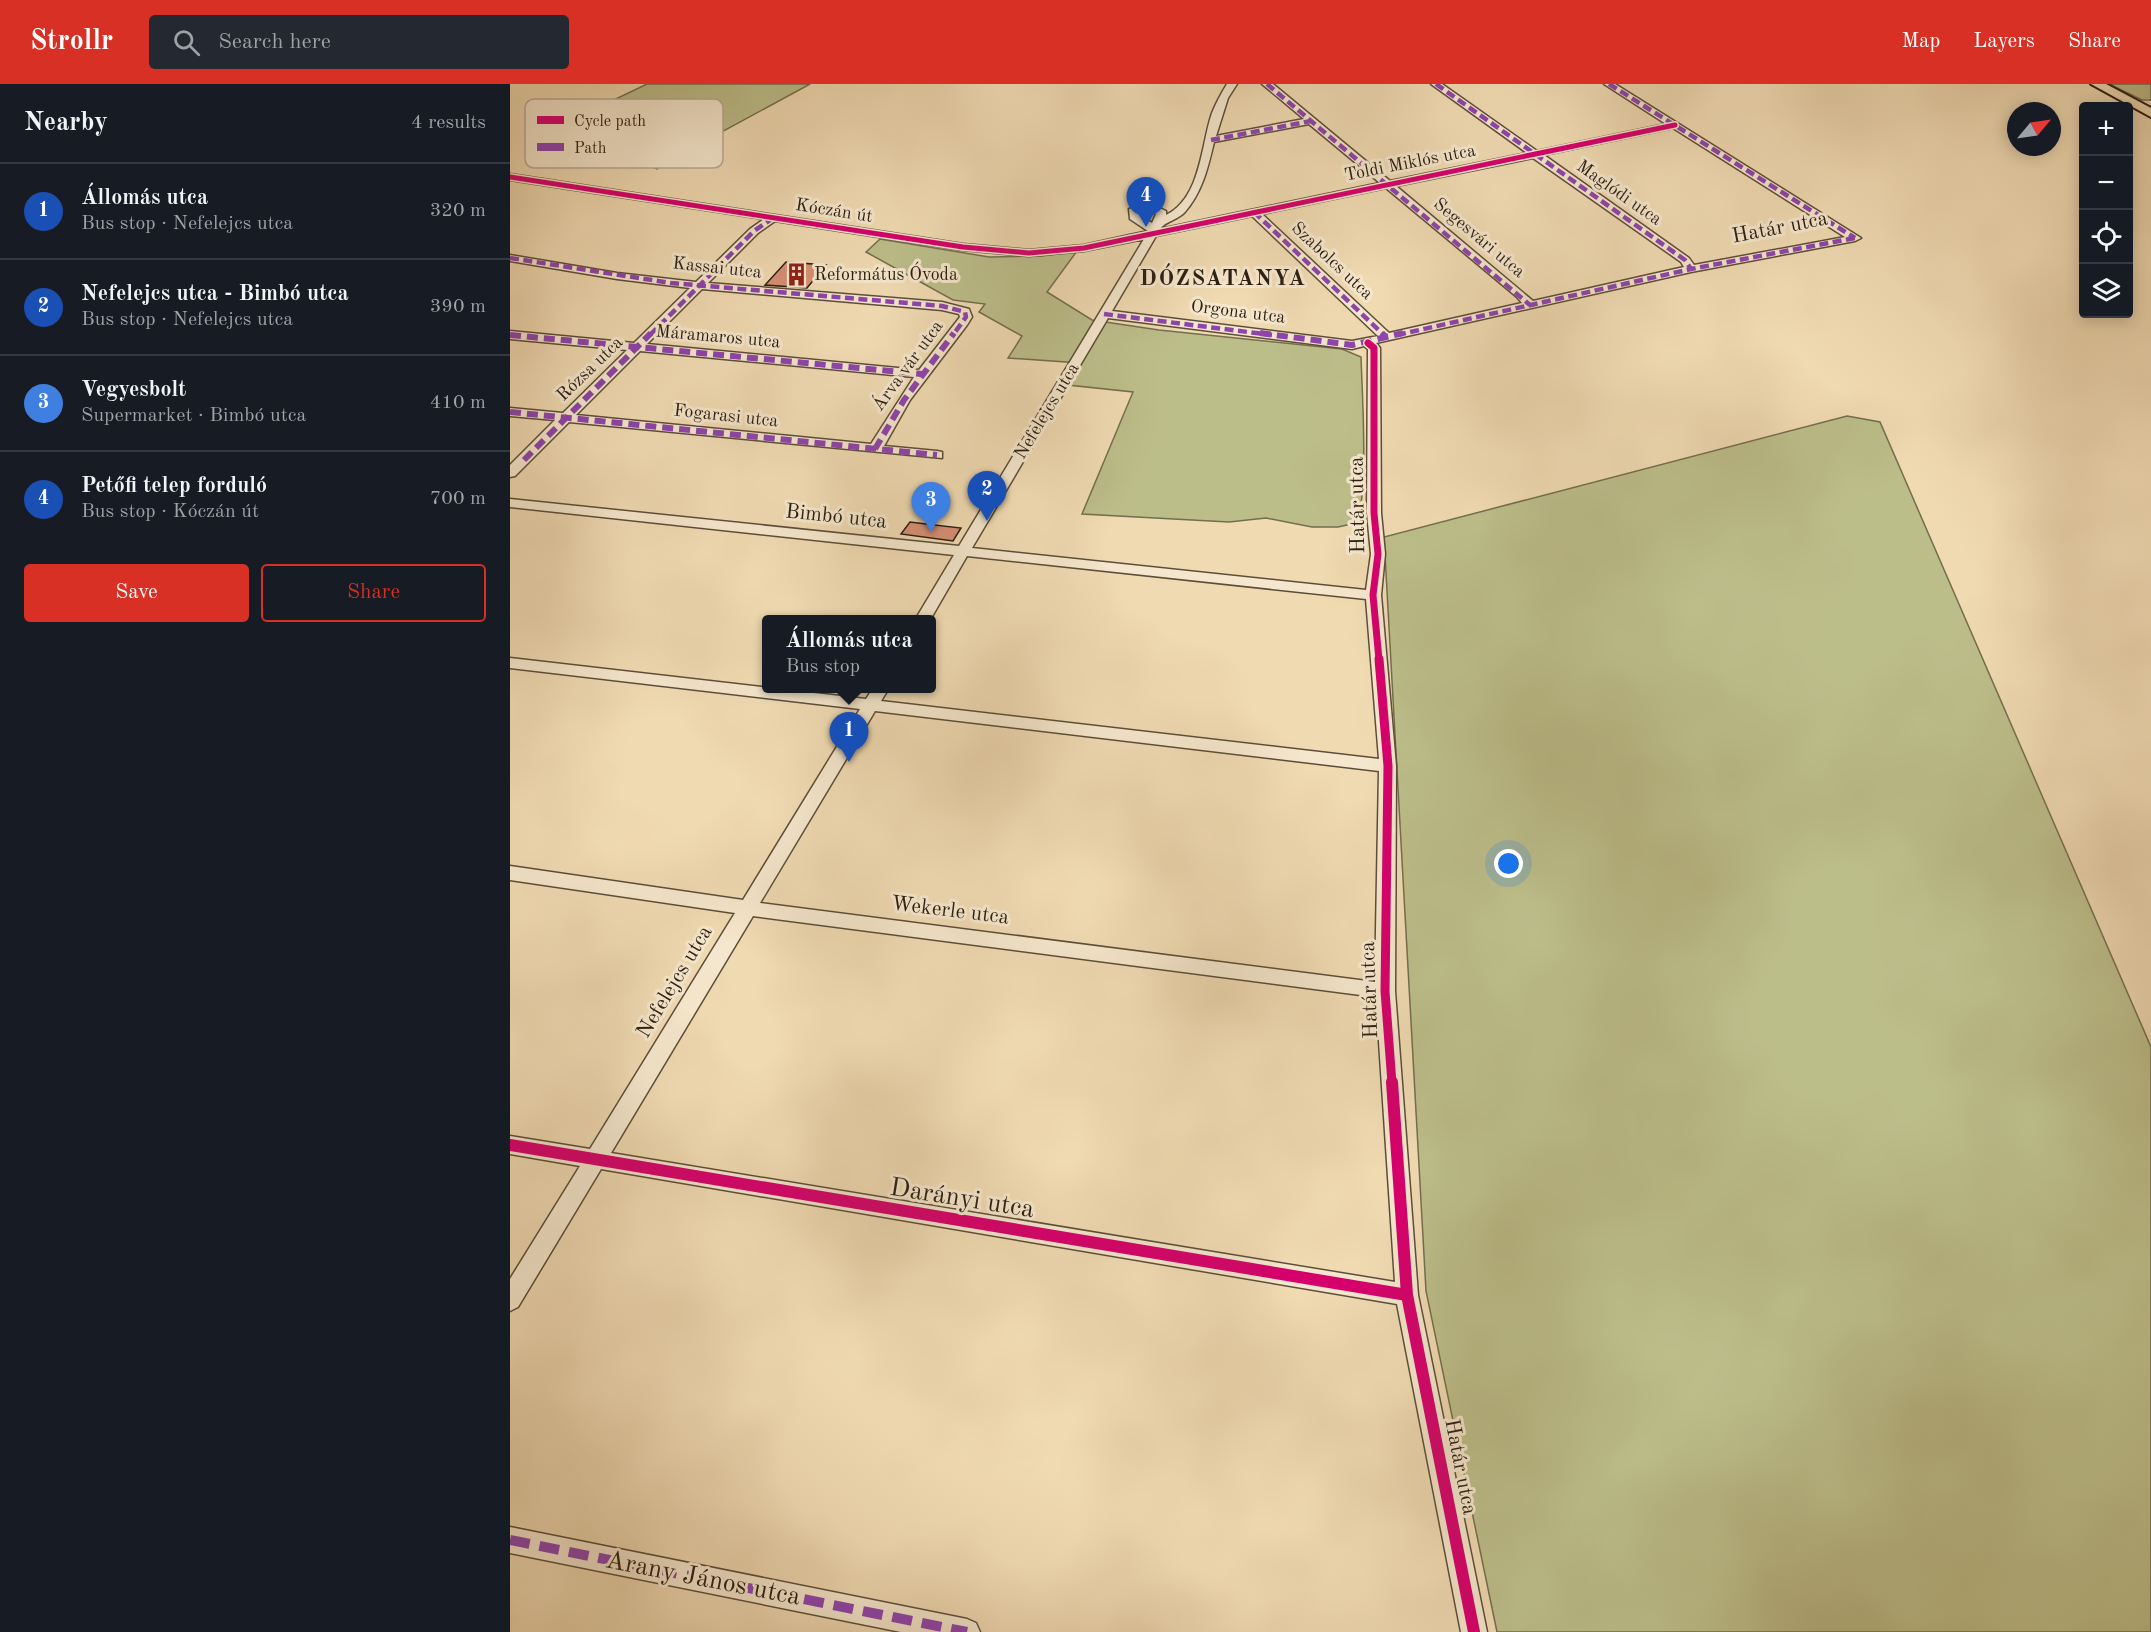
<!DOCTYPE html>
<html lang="en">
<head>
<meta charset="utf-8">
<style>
	body { margin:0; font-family:"Old Standard TT",serif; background:#242831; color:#f1f3f6 }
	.controls { position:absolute; right:18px; top:18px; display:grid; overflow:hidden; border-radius:6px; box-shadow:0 3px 15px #0003 }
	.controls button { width:54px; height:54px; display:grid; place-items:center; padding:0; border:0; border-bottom:2px solid #363941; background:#171b24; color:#f1f3f6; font:30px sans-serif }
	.compass { position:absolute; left:1497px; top:18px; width:54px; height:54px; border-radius:50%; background:#171b24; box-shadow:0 3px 15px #0003; rotate:61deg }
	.you { position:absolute; left:999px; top:780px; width:21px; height:21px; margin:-15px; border:4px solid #fff; border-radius:50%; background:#1a73e8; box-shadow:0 0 0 9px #1a73e833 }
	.badge { display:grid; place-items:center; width:39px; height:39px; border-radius:50%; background:#d93025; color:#fff; font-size:20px; font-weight:700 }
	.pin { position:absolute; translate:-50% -50px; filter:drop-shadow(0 2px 3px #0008) }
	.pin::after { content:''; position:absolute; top:32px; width:21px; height:18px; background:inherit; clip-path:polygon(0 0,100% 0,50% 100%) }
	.popup { position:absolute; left:252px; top:531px; width:174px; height:78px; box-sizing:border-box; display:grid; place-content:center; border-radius:6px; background:#171b24; filter:drop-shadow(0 2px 4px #0005); font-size:20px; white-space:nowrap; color:#9ea1a6 }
	.popup b { font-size:22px; color:#f1f3f6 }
	.popup::after { content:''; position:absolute; left:50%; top:100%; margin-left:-12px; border:12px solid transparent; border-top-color:#171b24 }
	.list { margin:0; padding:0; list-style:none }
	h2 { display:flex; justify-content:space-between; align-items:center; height:78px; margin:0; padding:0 24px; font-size:26px }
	h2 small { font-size:20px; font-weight:400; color:#9ea1a6 }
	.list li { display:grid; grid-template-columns:39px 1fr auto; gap:18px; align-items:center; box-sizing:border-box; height:96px; padding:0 24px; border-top:2px solid #363941 }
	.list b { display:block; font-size:22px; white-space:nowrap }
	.list p { margin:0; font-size:20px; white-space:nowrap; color:#9ea1a6 }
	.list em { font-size:20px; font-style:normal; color:#9ea1a6 }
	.actions { display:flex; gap:12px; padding:18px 24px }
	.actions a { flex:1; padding:14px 0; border:2px solid #d93025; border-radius:6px; text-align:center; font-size:21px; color:#d93025 }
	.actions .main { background:#d93025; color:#fff }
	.icon { flex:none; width:33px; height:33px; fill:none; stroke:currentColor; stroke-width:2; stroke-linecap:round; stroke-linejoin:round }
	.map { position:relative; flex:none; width:1641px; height:1548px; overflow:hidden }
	header { display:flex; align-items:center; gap:36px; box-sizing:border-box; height:84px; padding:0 30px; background:#d93025; color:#fff }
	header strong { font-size:28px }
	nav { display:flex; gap:33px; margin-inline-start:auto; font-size:21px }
	.search { width:420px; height:54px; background:#242831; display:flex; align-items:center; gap:15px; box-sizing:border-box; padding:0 21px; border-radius:6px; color:#9ea1a6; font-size:22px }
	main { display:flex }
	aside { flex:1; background:#171b24 }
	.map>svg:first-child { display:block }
	.green { fill:#bcbe8a; stroke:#746e4e; stroke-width:1.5 }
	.building { fill:#d79076; stroke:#2b1f11; stroke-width:1.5 }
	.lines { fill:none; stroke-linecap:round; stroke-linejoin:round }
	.minor-casing { stroke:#5c4e39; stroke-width:3 }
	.major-casing { stroke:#2b1f11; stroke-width:4 }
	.minor { fill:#f5e7cd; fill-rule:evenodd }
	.major { fill:#f0dab2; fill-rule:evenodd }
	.quiet-far2 { stroke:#8e44ad; stroke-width:4.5; stroke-dasharray:9 4.5; stroke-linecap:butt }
	.quiet-far1 { stroke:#8e44ad; stroke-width:6; stroke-dasharray:11 6; stroke-linecap:butt }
	.quiet { stroke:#8e44ad; stroke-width:10; stroke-dasharray:20 10; stroke-linecap:butt }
	.cycleway-far3-casing { stroke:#f5e7cd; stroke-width:8 }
	.cycleway-far2-casing { stroke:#f5e7cd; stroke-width:10 }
	.cycleway-far1-casing { stroke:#f5e7cd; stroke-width:13 }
	.cycleway-casing { stroke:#f5e7cd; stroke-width:16 }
	.cycleway-far3 { stroke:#d6006c; stroke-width:5 }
	.cycleway-far2 { stroke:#d6006c; stroke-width:7 }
	.cycleway-far1 { stroke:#d6006c; stroke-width:9 }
	.cycleway { stroke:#d6006c; stroke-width:12 }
	.labels { text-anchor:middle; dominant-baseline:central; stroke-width:6; stroke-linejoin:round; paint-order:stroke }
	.far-street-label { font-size:18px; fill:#2b1f11; stroke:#f5e7cd }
	.far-poi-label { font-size:18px; fill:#2b1f11; stroke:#f5e7cd; text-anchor:start }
	.street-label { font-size:21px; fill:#2b1f11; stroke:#f5e7cd }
	.far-district-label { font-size:22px; font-weight:bold; letter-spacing:1.5px; fill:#2b1f11; stroke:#f5e7cd }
	.near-street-label { font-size:26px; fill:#2b1f11; stroke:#f5e7cd }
	.key { fill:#f5e7cd; stroke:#b8ab95; stroke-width:1.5 }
	.key-label { font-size:16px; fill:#2b1f11 }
</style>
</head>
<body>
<header>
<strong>Strollr</strong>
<div class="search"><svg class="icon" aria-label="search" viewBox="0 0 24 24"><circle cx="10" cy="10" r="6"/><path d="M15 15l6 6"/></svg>Search here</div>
<nav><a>Map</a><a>Layers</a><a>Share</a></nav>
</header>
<main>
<aside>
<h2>Nearby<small>4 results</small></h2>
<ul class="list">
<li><span class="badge" style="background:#1a4fb4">1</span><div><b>Állomás utca</b><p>Bus stop · Nefelejcs utca</p></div><em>320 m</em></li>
<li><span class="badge" style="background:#1a4fb4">2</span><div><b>Nefelejcs utca - Bimbó utca</b><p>Bus stop · Nefelejcs utca</p></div><em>390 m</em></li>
<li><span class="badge" style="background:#3f7fe0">3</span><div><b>Vegyesbolt</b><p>Supermarket · Bimbó utca</p></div><em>410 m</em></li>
<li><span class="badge" style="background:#1a4fb4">4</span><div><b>Petőfi telep forduló</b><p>Bus stop · Kóczán út</p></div><em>700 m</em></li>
</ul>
<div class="actions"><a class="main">Save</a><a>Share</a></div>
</aside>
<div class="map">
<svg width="1641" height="1548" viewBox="0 0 1641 1548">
	<rect width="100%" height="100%" fill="#f0dab2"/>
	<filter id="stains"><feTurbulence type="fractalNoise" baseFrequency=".00333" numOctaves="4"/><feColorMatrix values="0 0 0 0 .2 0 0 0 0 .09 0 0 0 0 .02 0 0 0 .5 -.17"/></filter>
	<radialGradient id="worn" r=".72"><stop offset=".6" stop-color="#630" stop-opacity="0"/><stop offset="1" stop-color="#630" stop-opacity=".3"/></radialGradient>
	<g class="green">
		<path d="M 137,0 L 300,0 L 184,63 L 72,42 L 68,33 Z"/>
		<path d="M 1599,0 L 1641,0 L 1641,16 L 1632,16 Z"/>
		<path d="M 124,67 L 165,67 L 167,72 L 147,85 L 136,80 Z"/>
		<path d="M 370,155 L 479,173 L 532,172 L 567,167 L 537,208 L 582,236 L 649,246 L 832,265 L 851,273 C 852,307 859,414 846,439 L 828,443 L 802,443 L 756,434 L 719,438 L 572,430 L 623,308 L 558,301 L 570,279 L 498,274 L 512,252 L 469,228 L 475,220 L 443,216 L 356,168 Z"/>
		<path d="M 1337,332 L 1370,338 L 1641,963 L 1641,1548 L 987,1548 L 916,1207 L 874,453 Z"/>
	</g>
	<g class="building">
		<path d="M 276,178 L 316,181 L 297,204 L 255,201 Z"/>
		<path d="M 400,438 L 416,440 L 451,444 L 443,457 L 391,450 Z"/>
	</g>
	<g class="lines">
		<defs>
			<g id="minor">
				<path d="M 717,0 L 727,0 L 718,14 L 706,52 L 794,35 L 752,0 L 763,0 L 880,97 L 1017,69 L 921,0 L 932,0 L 1027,67 L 1156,40 L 1094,0 L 1105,0 L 1351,154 L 1345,157 L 1181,188 L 866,259 L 870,264 L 871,429 L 875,470 L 871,511 L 886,682 L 885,907 L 908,1211 L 977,1548 L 951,1548 L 887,1220 L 91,1085 L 8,1223 L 0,1227 L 0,1195 L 70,1082 L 0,1070 L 0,1052 L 80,1065 L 225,829 L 0,796 L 0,782 L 233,816 L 350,625 L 0,584 L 0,574 L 356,615 L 363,604 L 379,604 L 371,617 L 869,675 L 856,515 L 457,472 L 420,536 L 405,536 L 444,471 L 0,423 L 0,415 L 449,462 L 634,155 L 574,167 L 519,172 L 453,166 L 265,137 L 248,149 L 198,199 L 432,218 L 459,225 L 462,233 L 457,241 L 400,316 L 374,362 L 427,367 L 432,368 L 432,374 L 59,338 L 5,392 L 0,393 L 0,381 L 45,336 L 0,332 L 0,324 L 53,329 L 117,266 L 0,255 L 0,247 L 124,259 L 180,204 L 107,195 L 0,177 L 0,171 L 107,189 L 186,198 L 240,145 L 254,135 L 0,96 L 0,90 L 453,160 L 519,166 L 574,161 L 638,147 L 620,135 L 619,125 L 641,120 L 656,127 L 656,131 C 691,114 691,61 702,29 C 706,19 711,10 717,0 ZM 799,40 L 870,99 L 650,145 C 656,137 667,136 674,129 C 692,109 698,84 704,58 ZM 1163,44 L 1335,153 L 1184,181 L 1179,174 L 1034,71 ZM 1023,74 L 1171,178 L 1174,183 L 1023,217 L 886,102 ZM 876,104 L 1007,213 L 1012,219 L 879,249 L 752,130 ZM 640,127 L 646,130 L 642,139 L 629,131 L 629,129 ZM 742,132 L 868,252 L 842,257 L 602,227 L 646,152 ZM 192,205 L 432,226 L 449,230 L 450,233 L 409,286 L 137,260 ZM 598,234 L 842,265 L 854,262 L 858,265 L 857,429 L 861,470 L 856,506 L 462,464 ZM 130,267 L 404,293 L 361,360 L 66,331 ZM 365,627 L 869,687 L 865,898 L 250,819 ZM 243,832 L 866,913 L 885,1198 L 101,1069 Z"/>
				<path d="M 0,1443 L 457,1535 L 466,1539 L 470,1548 L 391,1548 L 0,1469 Z"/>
			</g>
			<path id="major" d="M 1581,0 L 1596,0 L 1641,24 L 1641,33 Z"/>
		</defs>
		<use href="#minor" class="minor-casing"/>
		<use href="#major" class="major-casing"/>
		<use href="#minor" class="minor"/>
		<use href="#major" class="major"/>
		<g class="quiet-far2">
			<path d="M 757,0 L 1020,221"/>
			<path d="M 926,0 L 1175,176 L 1181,185"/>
			<path d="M 1099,0 L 1345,154"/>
			<path d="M 701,56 L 801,37"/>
			<path d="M 744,128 L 874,251"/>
			<path d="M 0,174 L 161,199 L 432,222 L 455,228 L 456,233 L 443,251"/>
			<path d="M 594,230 L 762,251"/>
			<path d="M 140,251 L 244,147 L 263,134"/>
			<path d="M 887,251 L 1181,185 L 1345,154"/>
		</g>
		<g class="quiet-far1">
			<path d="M 750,249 L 842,261 L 893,249"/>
			<path d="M 872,249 L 876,253"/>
			<path d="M 0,251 L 412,290"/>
			<path d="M 0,328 L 427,371"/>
			<path d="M 365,365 L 394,316 L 444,249"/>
			<path d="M 14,376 L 141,249"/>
		</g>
		<path class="quiet" d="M 0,1456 L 457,1548"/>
		<defs>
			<path id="cycleway-far3" d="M 0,93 L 453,163 L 519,169 L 574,164 L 1165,41"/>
			<path id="cycleway-far2" d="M 858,259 L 864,264 L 864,429 L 868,470 L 863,511 L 869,576"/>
			<path id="cycleway-far1" d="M 869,575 L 878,682 L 875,907 L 882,999"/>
			<g id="cycleway">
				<path d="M 882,998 L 897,1211 L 964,1548"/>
				<path d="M 0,1061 L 897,1211"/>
			</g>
		</defs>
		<use href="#cycleway-far3" class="cycleway-far3-casing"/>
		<use href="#cycleway-far2" class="cycleway-far2-casing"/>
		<use href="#cycleway-far1" class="cycleway-far1-casing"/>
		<use href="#cycleway" class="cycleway-casing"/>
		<use href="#cycleway-far3" class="cycleway-far3"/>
		<use href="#cycleway-far2" class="cycleway-far2"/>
		<use href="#cycleway-far1" class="cycleway-far1"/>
		<use href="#cycleway" class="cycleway"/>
	</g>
	<defs>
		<symbol id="building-bare" viewBox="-9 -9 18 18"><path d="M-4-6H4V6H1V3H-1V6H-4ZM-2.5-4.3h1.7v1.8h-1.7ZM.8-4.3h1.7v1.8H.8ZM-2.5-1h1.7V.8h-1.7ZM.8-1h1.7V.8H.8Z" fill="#8f2418" stroke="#f5e7cd" stroke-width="2.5" paint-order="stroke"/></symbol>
	</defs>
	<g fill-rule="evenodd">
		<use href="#building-bare" x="270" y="174" width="33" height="33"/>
	</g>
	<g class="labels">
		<g class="far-street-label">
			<text transform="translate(900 79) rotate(-11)">Toldi Miklós utca</text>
			<text transform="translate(1109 109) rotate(35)">Maglódi utca</text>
			<text transform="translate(324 127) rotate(9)">Kóczán út</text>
			<text transform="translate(969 154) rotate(40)">Segesvári utca</text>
			<text transform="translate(822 177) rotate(43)">Szabolcs utca</text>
			<text transform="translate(207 184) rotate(6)">Kassai utca</text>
			<text transform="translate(728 228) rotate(7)">Orgona utca</text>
			<text transform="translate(208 253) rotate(5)">Máramaros utca</text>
			<text transform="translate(398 282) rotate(-54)">Árva vár utca</text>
			<text transform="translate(80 285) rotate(-44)">Rózsa utca</text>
			<text transform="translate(537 327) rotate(-59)">Nefelejcs utca</text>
			<text transform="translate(216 332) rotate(6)">Fogarasi utca</text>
		</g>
		<g class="far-poi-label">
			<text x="304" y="191">Református Óvoda</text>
		</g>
		<g class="street-label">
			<text transform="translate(1270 144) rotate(-11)">Határ utca</text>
			<text transform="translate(848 421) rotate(-91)">Határ utca</text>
			<text transform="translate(326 433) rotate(6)">Bimbó utca</text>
			<text transform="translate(440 827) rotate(7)">Wekerle utca</text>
			<text transform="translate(165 898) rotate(-59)">Nefelejcs utca</text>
			<text transform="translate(860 906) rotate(-92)">Határ utca</text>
			<text transform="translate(950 1383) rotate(79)">Határ utca</text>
		</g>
		<g class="far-district-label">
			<text x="713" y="195">DÓZSATANYA</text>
		</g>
		<g class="near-street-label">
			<text transform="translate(452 1115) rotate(9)">Darányi utca</text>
			<text transform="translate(193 1495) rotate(11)">Arany János utca</text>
		</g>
	</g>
	<rect x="15" y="15" width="198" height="69" rx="9" class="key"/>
	<rect x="27" y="32" width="27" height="8" fill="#d6006c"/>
	<rect x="27" y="59" width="27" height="8" fill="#8e44ad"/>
	<g class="key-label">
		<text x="64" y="42">Cycle path</text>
		<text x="64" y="69">Path</text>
	</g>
	<rect width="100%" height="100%" filter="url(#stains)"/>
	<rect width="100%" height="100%" fill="url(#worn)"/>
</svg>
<div class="controls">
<button>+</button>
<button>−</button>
<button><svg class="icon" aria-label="locate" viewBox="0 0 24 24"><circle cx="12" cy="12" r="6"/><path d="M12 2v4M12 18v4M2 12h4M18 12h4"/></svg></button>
<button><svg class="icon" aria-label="layers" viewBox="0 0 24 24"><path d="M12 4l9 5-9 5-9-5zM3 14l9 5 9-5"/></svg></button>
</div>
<svg class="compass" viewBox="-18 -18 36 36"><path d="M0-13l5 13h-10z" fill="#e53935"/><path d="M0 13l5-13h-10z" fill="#9ea1a6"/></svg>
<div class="you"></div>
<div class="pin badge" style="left:339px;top:678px;background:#1a4fb4">1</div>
<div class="popup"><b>Állomás utca</b>Bus stop</div>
<div class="pin badge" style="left:477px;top:437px;background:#1a4fb4">2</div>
<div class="pin badge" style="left:421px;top:448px;background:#3f7fe0">3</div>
<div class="pin badge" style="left:636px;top:143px;background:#1a4fb4">4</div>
</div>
</main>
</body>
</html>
